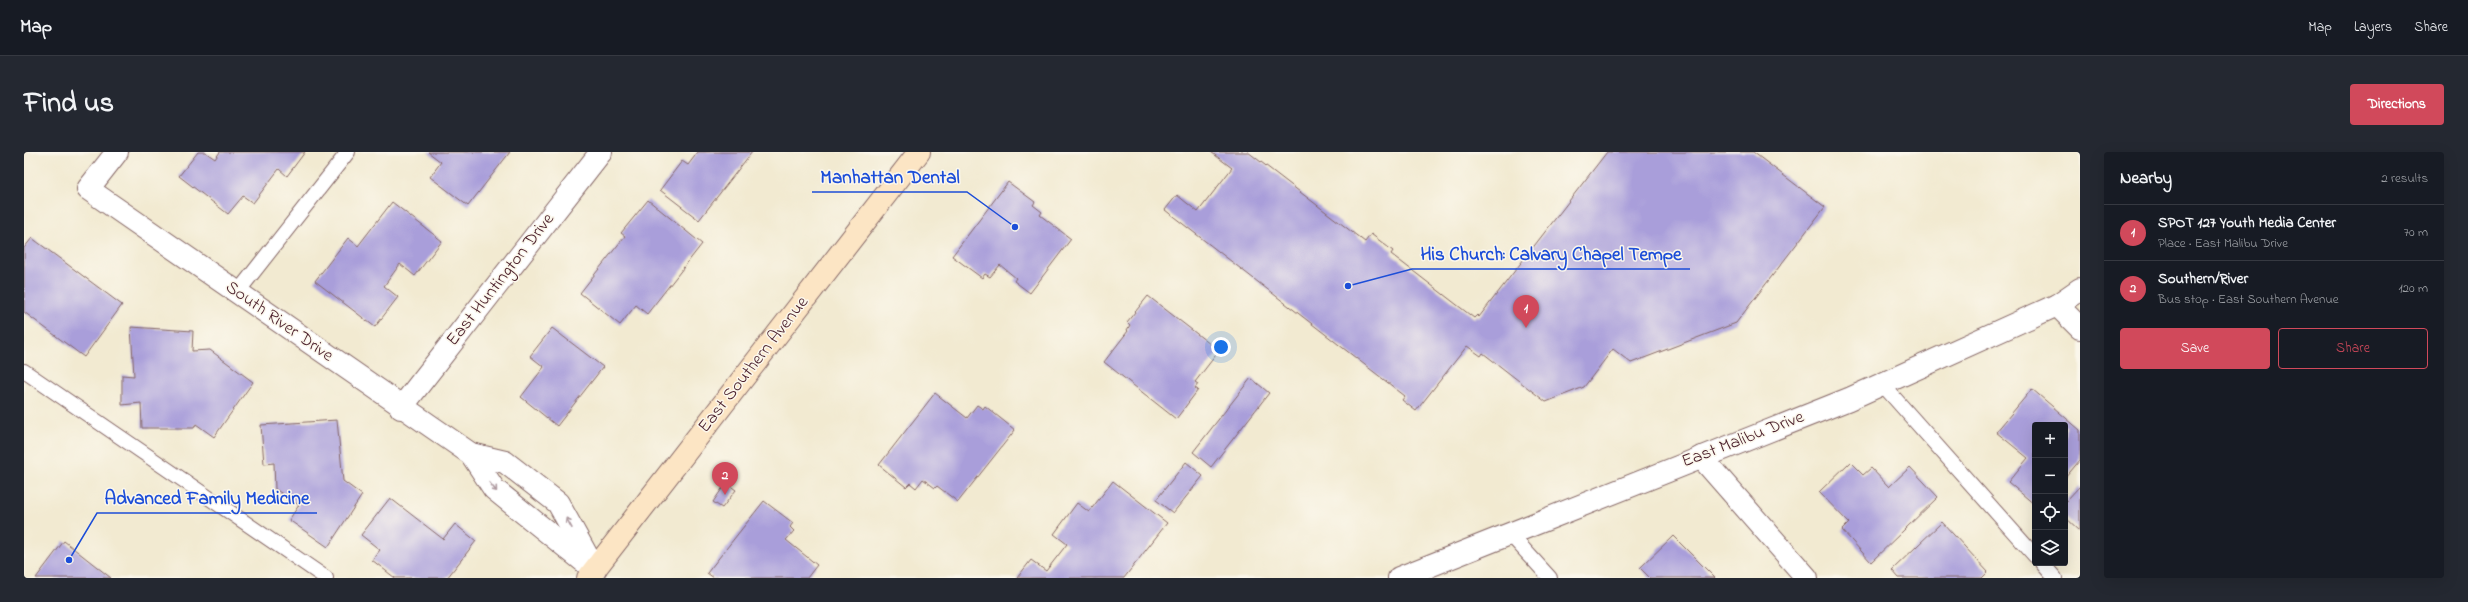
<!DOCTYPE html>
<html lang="en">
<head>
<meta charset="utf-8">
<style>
	body { margin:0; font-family:"Indie Flower",sans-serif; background:#242831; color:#f1f3f6 }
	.controls { position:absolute; right:12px; bottom:12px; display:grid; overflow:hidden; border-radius:4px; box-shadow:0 4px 16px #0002 }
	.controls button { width:36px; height:36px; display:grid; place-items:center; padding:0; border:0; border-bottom:1px solid #363941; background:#171b24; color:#f1f3f6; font:20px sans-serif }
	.you { position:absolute; left:1197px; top:195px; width:14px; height:14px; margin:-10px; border:3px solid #fff; border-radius:50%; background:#1a73e8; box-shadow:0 0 0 6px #1a73e833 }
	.badge { display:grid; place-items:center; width:26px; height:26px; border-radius:50%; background:#d1495b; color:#fff; font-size:13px; font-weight:700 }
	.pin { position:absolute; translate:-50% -33px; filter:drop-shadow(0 1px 2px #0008) }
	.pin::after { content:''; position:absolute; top:21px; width:14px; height:12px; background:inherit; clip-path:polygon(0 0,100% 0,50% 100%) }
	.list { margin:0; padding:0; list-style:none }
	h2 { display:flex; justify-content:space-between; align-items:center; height:52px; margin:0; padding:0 16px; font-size:17px }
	h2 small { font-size:13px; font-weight:400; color:#9ea1a6 }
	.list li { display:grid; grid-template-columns:26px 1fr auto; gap:12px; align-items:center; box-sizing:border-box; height:56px; padding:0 16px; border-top:1px solid #363941 }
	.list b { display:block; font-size:15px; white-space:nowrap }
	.list p { margin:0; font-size:13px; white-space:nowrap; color:#9ea1a6 }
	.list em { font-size:13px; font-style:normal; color:#9ea1a6 }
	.actions { display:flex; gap:8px; padding:12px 16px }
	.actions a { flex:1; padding:9px 0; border:1px solid #d1495b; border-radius:4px; text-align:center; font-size:14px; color:#d1495b }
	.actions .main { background:#d1495b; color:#fff }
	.icon { flex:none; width:22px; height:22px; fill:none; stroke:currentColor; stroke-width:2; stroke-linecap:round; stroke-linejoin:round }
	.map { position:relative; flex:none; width:2056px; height:426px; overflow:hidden; border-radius:4px }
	header { display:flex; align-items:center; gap:24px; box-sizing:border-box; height:56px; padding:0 20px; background:#171b24; border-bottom:1px solid #363941 }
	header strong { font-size:19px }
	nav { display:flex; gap:22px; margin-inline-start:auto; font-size:14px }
	.intro { display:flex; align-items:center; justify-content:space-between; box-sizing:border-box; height:96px; padding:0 24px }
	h1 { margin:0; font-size:28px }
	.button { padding:10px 18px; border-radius:4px; background:#d1495b; color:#fff; font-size:14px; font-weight:700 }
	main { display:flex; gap:24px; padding:0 24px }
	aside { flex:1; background:#171b24; border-radius:4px; box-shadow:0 4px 16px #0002 }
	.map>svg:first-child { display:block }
	.building { fill:#a99eda }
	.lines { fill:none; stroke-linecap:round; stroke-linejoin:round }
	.lane-casing { stroke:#856665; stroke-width:16 }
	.street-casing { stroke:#856665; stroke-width:24 }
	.secondary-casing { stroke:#856665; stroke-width:24 }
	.lane { stroke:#fff; stroke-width:14 }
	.street { stroke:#fff; stroke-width:22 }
	.secondary { stroke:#fce5c4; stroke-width:22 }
	.oneway { stroke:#ae9aa0 }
	.labels { text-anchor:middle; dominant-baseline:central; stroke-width:3; stroke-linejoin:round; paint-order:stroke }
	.street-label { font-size:18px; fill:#4a1f2b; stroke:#fbf7ec }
	.leader { fill:none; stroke:#1d4ed8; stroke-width:1.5 }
	.callout-dot { fill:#1d4ed8; stroke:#fbf7ec; stroke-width:1.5 }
	.callout-label { font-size:19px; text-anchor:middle; font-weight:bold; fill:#1d4ed8; stroke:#fbf7ec; stroke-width:3; stroke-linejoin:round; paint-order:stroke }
</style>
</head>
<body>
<header>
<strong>Map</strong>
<nav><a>Map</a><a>Layers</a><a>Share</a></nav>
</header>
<div class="intro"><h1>Find us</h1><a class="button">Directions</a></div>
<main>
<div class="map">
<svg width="2056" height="426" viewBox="0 0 2056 426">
	<rect width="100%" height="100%" fill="#fbf7ec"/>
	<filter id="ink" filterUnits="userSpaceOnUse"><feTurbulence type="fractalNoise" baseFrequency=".025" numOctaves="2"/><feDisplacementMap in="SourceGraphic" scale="8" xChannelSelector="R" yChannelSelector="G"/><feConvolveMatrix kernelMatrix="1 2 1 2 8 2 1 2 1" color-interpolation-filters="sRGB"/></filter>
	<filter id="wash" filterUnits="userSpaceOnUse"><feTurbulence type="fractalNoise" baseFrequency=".012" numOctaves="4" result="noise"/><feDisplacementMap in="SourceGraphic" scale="16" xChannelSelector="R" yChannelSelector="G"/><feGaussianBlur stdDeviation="0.9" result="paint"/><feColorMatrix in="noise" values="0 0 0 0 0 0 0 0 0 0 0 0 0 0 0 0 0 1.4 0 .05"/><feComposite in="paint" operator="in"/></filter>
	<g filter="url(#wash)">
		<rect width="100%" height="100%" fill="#f2ead1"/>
		<g id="blocks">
			<g class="building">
				<path d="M 174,0 L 181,0 L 191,7 L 196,0 L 281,0 L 263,24 L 255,17 L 229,51 L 219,44 L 204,62 L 155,24 Z"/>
				<path d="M 404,0 L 486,0 L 444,54 L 406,25 L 417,10 Z"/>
				<path d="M 674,0 L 728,0 L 675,68 L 636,38 L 658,9 L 664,13 Z"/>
				<path d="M 1187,0 L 1224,0 L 1341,90 L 1347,82 L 1369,99 L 1367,102 L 1450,166 L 1453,163 L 1455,165 L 1583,0 L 1729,0 L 1801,55 L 1712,171 L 1607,211 L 1589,197 L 1560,235 L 1522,250 L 1459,201 L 1457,204 L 1443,194 L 1392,259 L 1378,248 L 1381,244 L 1141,58 L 1153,43 L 1174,60 L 1208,16 Z"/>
				<path d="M 984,30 L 1011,50 L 1009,53 L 1018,60 L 1016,63 L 1047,87 L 1006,141 L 990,129 L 992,126 L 976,113 L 966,125 L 961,122 L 958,126 L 928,104 Z"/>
				<path d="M 624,48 L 678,92 L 623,162 L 612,153 L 596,173 L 556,141 L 601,84 L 597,81 Z"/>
				<path d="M 368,50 L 418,89 L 391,124 L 376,112 L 360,134 L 374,145 L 351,175 L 291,129 L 324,86 L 334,94 Z"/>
				<path d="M 8,86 L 98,153 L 60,205 L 0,160 L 0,96 Z"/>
				<path d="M 1124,144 L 1195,199 L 1171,230 L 1174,232 L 1171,236 L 1174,238 L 1152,267 L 1080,210 L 1104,179 L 1103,178 L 1106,173 L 1103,170 Z"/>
				<path d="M 107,175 L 169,179 L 168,199 L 186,198 L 229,230 L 190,285 L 172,272 L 170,276 L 118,276 L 117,251 L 98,253 L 98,223 L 110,224 Z"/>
				<path d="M 528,176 L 579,215 L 533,274 L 497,245 L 520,215 L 506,204 Z"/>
				<path d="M 1227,226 L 1245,241 L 1187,315 L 1169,300 Z"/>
				<path d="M 2008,237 L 2056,278 L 2056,308 L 2041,326 L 2041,273 L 2011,273 L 2011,353 L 1984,330 L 2004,306 L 1972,280 Z"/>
				<path d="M 911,241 L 943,266 L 953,253 L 959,257 L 961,254 L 991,278 L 934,350 L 913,334 L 911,336 L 899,327 L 892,336 L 886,331 L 882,335 L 855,313 Z"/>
				<path d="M 313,268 L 319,329 L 338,343 L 304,395 L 265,368 L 275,353 L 251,337 L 250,311 L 240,312 L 237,273 Z"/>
				<path d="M 1162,310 L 1179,324 L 1149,361 L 1132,348 Z"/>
				<path d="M 1826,310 L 1839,323 L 1847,316 L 1865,335 L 1886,315 L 1914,345 L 1847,410 L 1818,378 L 1825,371 L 1795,340 Z"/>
				<path d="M 1089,329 L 1143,371 L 1100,426 L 993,426 L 1007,408 L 1022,419 L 1043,392 L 1030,382 L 1053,351 L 1065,360 Z"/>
				<path d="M 702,331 L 712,338 L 698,356 L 689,350 Z"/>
				<path d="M 2056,334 L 2056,379 L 2041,365 L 2041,350 Z"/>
				<path d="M 366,346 L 419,387 L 431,372 L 452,389 L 423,426 L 371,426 L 348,408 L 356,398 L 337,383 Z"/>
				<path d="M 740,349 L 769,371 L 766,375 L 770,379 L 762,388 L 793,413 L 783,426 L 690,426 L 683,421 Z"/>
				<path d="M 1918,370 L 1964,420 L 1958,426 L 1875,426 L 1868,418 Z"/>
				<path d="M 1649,384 L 1691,426 L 1626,426 L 1616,416 Z"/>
				<path d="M 40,389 L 87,426 L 12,426 Z"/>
			</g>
		</g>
	</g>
	<g filter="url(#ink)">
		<use href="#blocks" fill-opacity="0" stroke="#856665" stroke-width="1"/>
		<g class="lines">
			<defs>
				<g id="lane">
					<path d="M 213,141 L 324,0"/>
					<path d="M 0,219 L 302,426"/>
					<path d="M 1858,232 L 2011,404"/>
					<path d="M 1485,381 L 1526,426"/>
					<path d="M 2018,411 L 2031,426"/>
				</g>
				<g id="street">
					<path d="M 93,0 L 64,37 L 447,302 L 481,310 L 534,351 L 571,418"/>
					<path d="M 2033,153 L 2056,176"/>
					<path d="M 377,256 L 577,0"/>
					<path d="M 447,302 L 470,337 L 563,412"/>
					<path d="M 1677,305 L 1783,426"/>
					<path d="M 1375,426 L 1825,247 L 2033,153 L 2056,137"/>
				</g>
				<path id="secondary" d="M 564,426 L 895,0"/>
			</defs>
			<use href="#lane" class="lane-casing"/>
			<use href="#street" class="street-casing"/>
			<use href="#secondary" class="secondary-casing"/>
			<use href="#lane" class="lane"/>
			<use href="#street" class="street"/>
			<use href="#secondary" class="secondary"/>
		</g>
		<defs><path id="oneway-shaft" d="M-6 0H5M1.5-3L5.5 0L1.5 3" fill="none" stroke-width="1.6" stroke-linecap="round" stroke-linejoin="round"/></defs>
		<g class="oneway">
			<use href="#oneway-shaft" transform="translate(469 335) rotate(51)"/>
			<use href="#oneway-shaft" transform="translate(545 371) rotate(-119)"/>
		</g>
	</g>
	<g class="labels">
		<g class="street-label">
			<text transform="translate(477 128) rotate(-52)">East Huntington Drive</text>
			<text transform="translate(255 170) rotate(35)">South River Drive</text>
			<text transform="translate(730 213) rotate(-52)">East Southern Avenue</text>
			<text transform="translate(1719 288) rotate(-21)">East Malibu Drive</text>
		</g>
	</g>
	<path class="leader" d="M991 75L943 40H788M1324 134L1388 117H1666M45 408L73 361H293"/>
	<g class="callout-dot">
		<circle cx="991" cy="75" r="4"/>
		<circle cx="1324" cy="134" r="4"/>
		<circle cx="45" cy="408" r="4"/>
	</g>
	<g class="callout-label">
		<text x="866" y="31">Manhattan Dental</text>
		<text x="1527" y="108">His Church: Calvary Chapel Tempe</text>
		<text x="183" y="352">Advanced Family Medicine</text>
	</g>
</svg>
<div class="controls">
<button>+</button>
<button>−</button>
<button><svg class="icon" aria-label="locate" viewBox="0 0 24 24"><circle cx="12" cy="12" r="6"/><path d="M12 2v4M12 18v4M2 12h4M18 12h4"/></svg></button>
<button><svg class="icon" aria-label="layers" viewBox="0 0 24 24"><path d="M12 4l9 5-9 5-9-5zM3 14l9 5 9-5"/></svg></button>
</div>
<div class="you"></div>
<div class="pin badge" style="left:1502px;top:176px">1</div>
<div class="pin badge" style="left:701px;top:343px">2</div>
</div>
<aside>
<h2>Nearby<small>2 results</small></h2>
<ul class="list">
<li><span class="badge">1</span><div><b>SPOT 127 Youth Media Center</b><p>Place · East Malibu Drive</p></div><em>70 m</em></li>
<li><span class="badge">2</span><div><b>Southern/River</b><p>Bus stop · East Southern Avenue</p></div><em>120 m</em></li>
</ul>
<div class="actions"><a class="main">Save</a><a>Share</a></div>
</aside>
</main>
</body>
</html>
